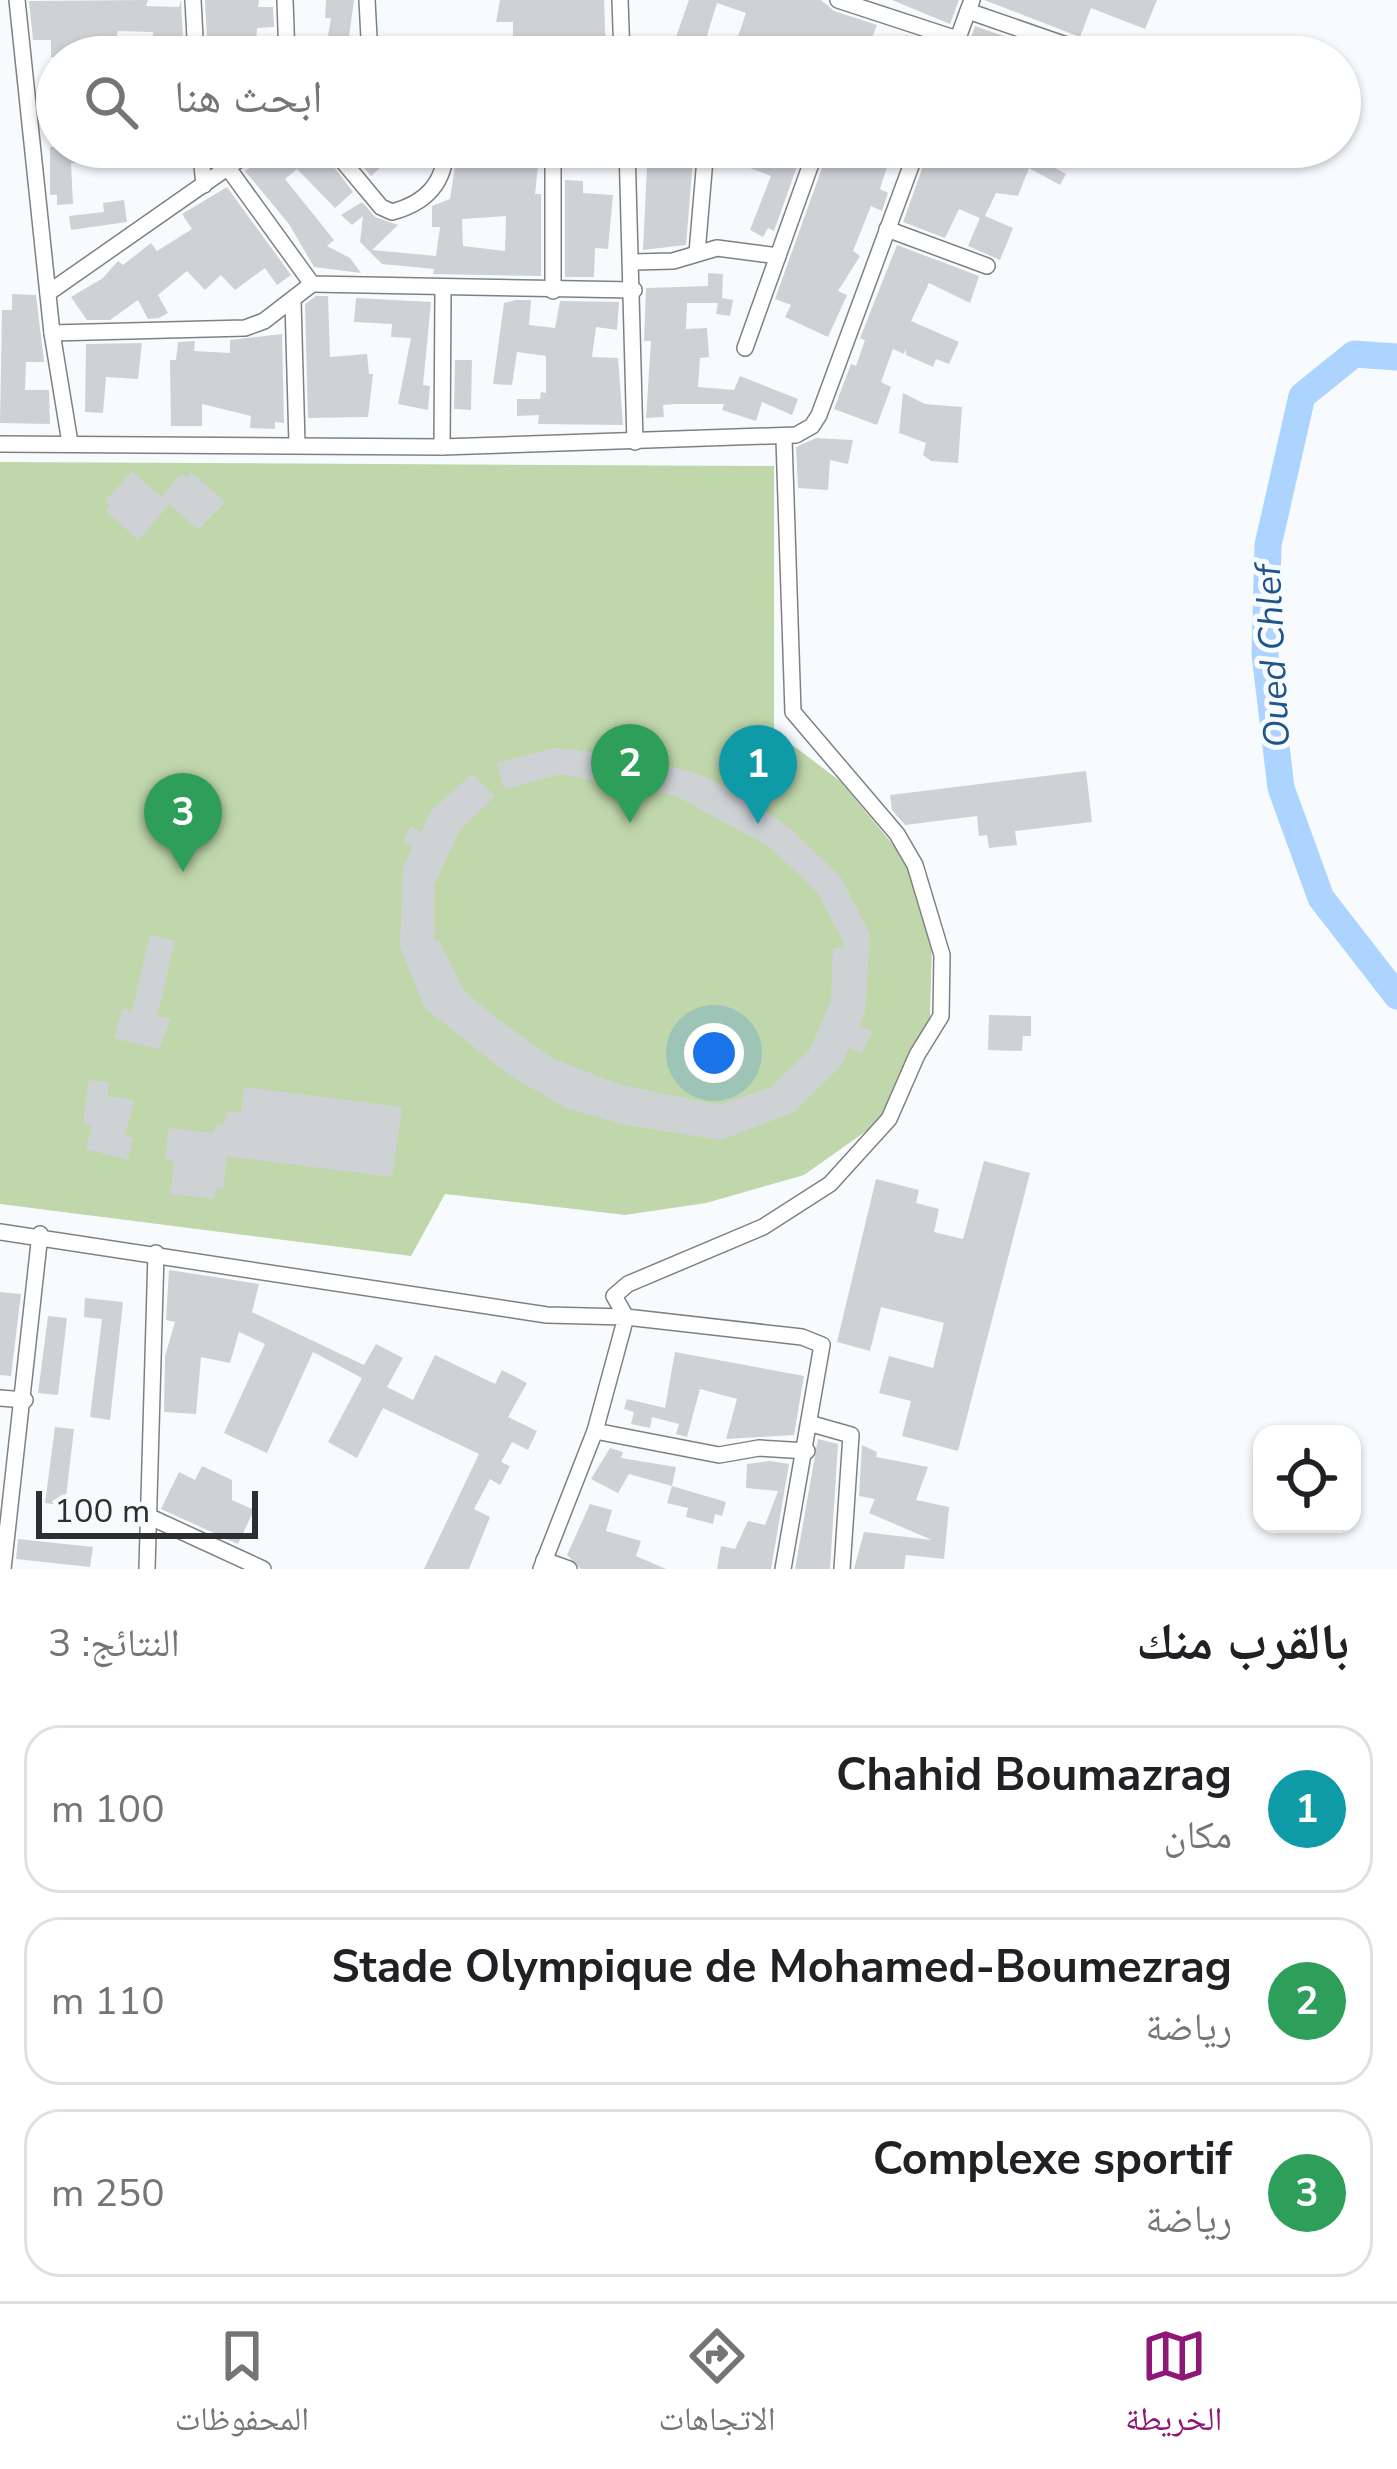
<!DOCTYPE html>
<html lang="ar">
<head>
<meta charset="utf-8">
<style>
	body { margin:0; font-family:"Nunito Sans","Noto Naskh Arabic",sans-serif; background:#f6f6f6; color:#202124; direction:rtl }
	.controls { position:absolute; right:36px; bottom:36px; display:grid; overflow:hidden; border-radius:24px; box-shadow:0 3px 9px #0004 }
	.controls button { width:108px; height:108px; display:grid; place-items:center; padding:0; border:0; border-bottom:3px solid #e0e0e0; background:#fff; color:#202124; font:60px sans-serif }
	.scale { position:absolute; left:36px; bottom:30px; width:222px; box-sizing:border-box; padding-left:12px; border:6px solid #2d2e2f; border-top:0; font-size:33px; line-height:42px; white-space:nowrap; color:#2d2e2f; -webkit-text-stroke:9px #f8fbfe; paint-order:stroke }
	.you { position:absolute; left:714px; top:1053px; width:42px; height:42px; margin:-30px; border:9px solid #fff; border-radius:50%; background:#1a73e8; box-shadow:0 0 0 18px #1a73e833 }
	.badge { display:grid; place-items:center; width:78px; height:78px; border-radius:50%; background:#8f1877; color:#fff; font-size:39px; font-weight:700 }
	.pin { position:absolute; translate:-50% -99px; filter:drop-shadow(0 3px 6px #0008) }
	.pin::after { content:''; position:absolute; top:63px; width:42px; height:36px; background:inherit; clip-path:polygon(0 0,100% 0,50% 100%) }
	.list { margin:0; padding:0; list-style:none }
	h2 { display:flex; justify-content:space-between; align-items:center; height:156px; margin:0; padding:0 48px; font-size:51px }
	h2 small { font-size:39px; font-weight:400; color:#757577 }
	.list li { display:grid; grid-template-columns:78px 1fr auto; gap:36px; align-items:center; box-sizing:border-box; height:168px; margin:0 24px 24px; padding:0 24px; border:3px solid #e0e0e0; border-radius:36px }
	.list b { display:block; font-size:45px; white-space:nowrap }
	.list p { margin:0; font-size:39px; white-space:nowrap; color:#757577 }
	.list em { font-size:39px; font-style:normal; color:#757577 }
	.icon { flex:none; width:66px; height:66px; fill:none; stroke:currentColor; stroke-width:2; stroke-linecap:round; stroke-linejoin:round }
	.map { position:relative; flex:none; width:1397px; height:1569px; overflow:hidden; direction:ltr }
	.search { position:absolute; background:#fff; box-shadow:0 3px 9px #0004; left:36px; right:36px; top:36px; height:132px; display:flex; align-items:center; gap:30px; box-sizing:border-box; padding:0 42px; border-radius:66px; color:#757577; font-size:45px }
	.sheet { height:732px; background:#fff }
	nav { display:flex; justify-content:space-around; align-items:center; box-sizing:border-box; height:168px; border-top:3px solid #e0e0e0; background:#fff; font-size:33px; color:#757577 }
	nav a { display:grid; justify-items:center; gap:6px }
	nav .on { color:#8f1877 }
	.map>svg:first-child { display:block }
	.green { fill:#c0d7ac }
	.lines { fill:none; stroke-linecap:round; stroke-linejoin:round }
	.river { stroke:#acd4ff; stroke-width:27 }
	.building { fill:#cfd2d5; fill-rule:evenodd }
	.street-casing { stroke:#7e8183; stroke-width:18 }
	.street { stroke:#fff; stroke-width:15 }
	.labels { text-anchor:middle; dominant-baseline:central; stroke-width:10; stroke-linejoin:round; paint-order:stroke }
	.water-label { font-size:36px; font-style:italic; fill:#1f558a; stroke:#f8fbfe }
</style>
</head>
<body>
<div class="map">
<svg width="1397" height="1569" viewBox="0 0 1397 1569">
	<rect width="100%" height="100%" fill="#f8fbfe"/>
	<path class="green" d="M 0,462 L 774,466 L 774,731 L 840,781 L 905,859 L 932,944 L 930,1019 L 886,1117 L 804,1175 L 706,1203 L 625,1215 L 445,1194 L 411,1256 L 0,1204 Z"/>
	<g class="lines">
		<path class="river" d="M 1397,357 L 1354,354 L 1302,396 L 1268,545 L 1265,654 L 1281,788 L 1321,898 L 1397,996"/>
	</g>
	<g class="building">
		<path d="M 148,0 L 146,6 L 179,7 L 181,0 L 184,57 L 152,57 L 153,32 L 118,31 L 111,57 L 51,57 L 51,40 L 33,40 L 29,1 Z"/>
		<path d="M 205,0 L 259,0 L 258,7 L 273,7 L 274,27 L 257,28 L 255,57 L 208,57 Z"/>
		<path d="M 326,0 L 354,0 L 347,52 L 326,49 L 331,18 L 325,18 Z"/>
		<path d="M 500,0 L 604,0 L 606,57 L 567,50 L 569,42 L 528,39 L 528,43 L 513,43 L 513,22 L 496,22 Z"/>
		<path d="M 689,0 L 821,0 L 834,11 L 877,25 L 872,38 L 901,49 L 906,35 L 921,40 L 919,57 L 680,57 L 670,54 ZM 717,3 L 746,13 L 733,51 L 706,39 Z"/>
		<path d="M 892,0 L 959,0 L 950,24 Z"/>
		<path d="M 984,0 L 1157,0 L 1145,29 L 1091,8 L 1080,37 Z"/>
		<path d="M 975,26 L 1064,57 L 1028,57 L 1000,47 L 996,57 L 970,57 L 965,55 Z"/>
		<path d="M 50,147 L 77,147 L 77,163 L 71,163 L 73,204 L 57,205 L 57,195 L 50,195 Z"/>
		<path d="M 281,147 L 287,153 L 293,147 L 319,147 L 353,192 L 335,208 L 297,169 L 285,179 L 334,240 L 327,246 L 350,258 L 361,273 L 314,267 L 289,224 L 245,171 Z"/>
		<path d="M 347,147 L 434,147 L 408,164 L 399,151 L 371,176 Z"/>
		<path d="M 458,147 L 540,147 L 535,194 L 541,194 L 541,276 L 433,274 L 434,269 L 382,264 L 360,242 L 363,216 L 352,225 L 341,215 L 362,202 L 375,217 L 398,225 L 372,250 L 436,256 L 440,227 L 432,227 L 432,206 L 450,199 ZM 506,216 L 505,251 L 463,246 L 462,219 Z"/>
		<path d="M 648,147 L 694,147 L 686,245 L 643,250 Z"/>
		<path d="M 734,147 L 804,147 L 774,231 L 768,228 L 763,237 L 750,230 L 771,176 L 729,160 Z"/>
		<path d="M 852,147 L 890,157 L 880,189 L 888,193 L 882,211 L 871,206 L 853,251 L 860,256 L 838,291 L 847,295 L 828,337 L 785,317 L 791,305 L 775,299 L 827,154 L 847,160 Z"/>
		<path d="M 930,147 L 963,147 L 1015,168 L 1026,166 L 1027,147 L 1048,147 L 1043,161 L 1066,174 L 1060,185 L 1029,168 L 1018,196 L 996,193 L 985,216 L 1013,228 L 1000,260 L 968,246 L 980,218 L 959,209 L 945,238 L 903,222 Z"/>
		<path d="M 565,180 L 583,181 L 583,193 L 613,195 L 608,249 L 595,248 L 594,277 L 565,277 Z"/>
		<path d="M 227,187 L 291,275 L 277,285 L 265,268 L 235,290 L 221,275 L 205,290 L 187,271 L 158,295 L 168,313 L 159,318 L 148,319 L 138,300 L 110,320 L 87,320 L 71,297 L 103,278 L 118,261 L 123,265 L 151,243 L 157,251 L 192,229 L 182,214 Z"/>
		<path d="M 124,200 L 127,222 L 71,230 L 69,216 L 104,212 L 103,203 Z"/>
		<path d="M 897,245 L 979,276 L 970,303 L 929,283 L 911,321 L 959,342 L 949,364 L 936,359 L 933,367 L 906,355 L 906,349 L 904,354 L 893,349 L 881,382 L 891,387 L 877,425 L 834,409 L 851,364 L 856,366 L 865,340 L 860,338 Z"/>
		<path d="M 708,273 L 723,274 L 722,298 L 733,300 L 730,316 L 716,314 L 718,303 L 687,303 L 686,329 L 707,328 L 709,357 L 700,358 L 698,387 L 734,390 L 740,376 L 798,399 L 792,415 L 762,402 L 756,421 L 722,410 L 724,404 L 675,404 L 663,405 L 664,417 L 646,418 L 651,341 L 644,341 L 646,288 L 708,286 Z"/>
		<path d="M 12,294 L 36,295 L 44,362 L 26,362 L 25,390 L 49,390 L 50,424 L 0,423 L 2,310 L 12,310 Z"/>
		<path d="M 316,296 L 328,296 L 330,357 L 367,354 L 369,374 L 373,374 L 368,417 L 308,418 L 305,304 Z"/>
		<path d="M 356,298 L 431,302 L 423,385 L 430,386 L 428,410 L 398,404 L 411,338 L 391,337 L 392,324 L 354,322 Z"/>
		<path d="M 516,300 L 531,300 L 529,325 L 555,328 L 560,301 L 619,302 L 617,330 L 596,327 L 592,357 L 618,358 L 623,425 L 538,424 L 539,415 L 517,416 L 517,399 L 540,399 L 541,392 L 546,393 L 546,356 L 517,352 L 512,385 L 493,384 L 504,303 Z"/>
		<path d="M 282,334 L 284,423 L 275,422 L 275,429 L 250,428 L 251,416 L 202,404 L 202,426 L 171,426 L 170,360 L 176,360 L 178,342 L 195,341 L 194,351 L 230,353 L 230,340 Z"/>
		<path d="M 142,343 L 138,379 L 106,377 L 103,413 L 85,412 L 86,344 Z"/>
		<path d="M 455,360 L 472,360 L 471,410 L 454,409 Z"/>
		<path d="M 903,393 L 925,404 L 962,407 L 958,463 L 931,461 L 923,455 L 926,443 L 899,433 Z"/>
		<path d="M 816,438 L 853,440 L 848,464 L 830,460 L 828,490 L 798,488 L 796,447 Z"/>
		<path d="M 132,471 L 161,497 L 182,473 L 187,478 L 191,472 L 225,502 L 198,530 L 170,504 L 138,540 L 106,511 L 110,506 L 105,501 Z"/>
		<path d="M 554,748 L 630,756 L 693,772 L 735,791 L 787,826 L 840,876 L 870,934 L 865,1011 L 859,1025 L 872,1032 L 861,1054 L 849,1048 L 840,1067 L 794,1112 L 721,1140 L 626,1125 L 568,1109 L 509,1075 L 425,1008 L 400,947 L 403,867 L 413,847 L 403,842 L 411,826 L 421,832 L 432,810 L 472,774 L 495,796 L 459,831 L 434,886 L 434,940 L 439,940 L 464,991 L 499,1020 L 554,1059 L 621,1085 L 720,1105 L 771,1087 L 809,1051 L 831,1001 L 833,948 L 846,947 L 817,892 L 770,847 L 674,795 L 561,774 L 504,789 L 497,763 Z"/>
		<path d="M 1086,771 L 1092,822 L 1015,831 L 1017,845 L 989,848 L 987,835 L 979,836 L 977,816 L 905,825 L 892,810 L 890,795 Z"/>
		<path d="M 150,935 L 175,941 L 157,1016 L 171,1019 L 159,1049 L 114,1038 L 122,1009 L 132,1011 Z"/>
		<path d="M 989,1015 L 1031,1016 L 1031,1036 L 1023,1036 L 1022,1051 L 988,1050 Z"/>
		<path d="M 89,1080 L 109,1083 L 107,1096 L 134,1100 L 125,1136 L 133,1138 L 128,1160 L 86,1149 L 92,1126 L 83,1124 Z"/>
		<path d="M 244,1087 L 402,1107 L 392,1177 L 227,1156 L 223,1189 L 216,1188 L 214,1199 L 170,1194 L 174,1161 L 165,1160 L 169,1128 L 214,1133 L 216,1124 L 224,1125 L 227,1111 L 241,1113 Z"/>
		<path d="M 984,1161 L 1030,1173 L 958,1451 L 902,1436 L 911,1401 L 879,1393 L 889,1356 L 933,1368 L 944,1323 L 881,1307 L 870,1351 L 837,1342 L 876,1179 L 919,1190 L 916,1203 L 939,1209 L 934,1232 L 963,1239 Z"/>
		<path d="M 169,1270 L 259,1284 L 252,1312 L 364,1365 L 376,1344 L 403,1358 L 387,1387 L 413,1400 L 435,1355 L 495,1384 L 502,1370 L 527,1383 L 508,1417 L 537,1431 L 528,1450 L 512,1442 L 501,1462 L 510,1466 L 500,1485 L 490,1479 L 474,1509 L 490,1517 L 469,1569 L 424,1569 L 479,1454 L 383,1408 L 357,1458 L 328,1442 L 362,1378 L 313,1352 L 267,1453 L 224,1433 L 265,1344 L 239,1332 L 230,1363 L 201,1357 L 196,1414 L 164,1412 L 165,1356 L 175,1322 L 166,1320 Z"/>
		<path d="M 0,1292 L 21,1294 L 11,1376 L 0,1375 Z"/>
		<path d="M 85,1298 L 123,1302 L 110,1420 L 90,1417 L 102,1319 L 84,1317 Z"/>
		<path d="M 48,1316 L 67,1318 L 58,1395 L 38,1393 Z"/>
		<path d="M 675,1352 L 804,1376 L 794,1435 L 726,1439 L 737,1399 L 700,1389 L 687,1437 L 676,1434 L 679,1424 L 652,1417 L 650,1428 L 631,1424 L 634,1412 L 624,1409 L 627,1399 L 665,1408 Z"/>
		<path d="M 55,1427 L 74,1429 L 65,1506 L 45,1503 Z"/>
		<path d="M 818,1439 L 838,1444 L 830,1569 L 795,1569 Z"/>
		<path d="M 862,1445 L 877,1452 L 876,1457 L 928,1467 L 916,1500 L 949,1507 L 944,1559 L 906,1555 L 904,1569 L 854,1569 L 864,1532 L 932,1540 L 869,1513 L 875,1499 L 859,1496 Z"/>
		<path d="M 610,1448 L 623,1452 L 621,1458 L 676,1467 L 672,1486 L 629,1474 L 618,1493 L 591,1479 Z"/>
		<path d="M 770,1461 L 789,1464 L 771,1569 L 717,1569 L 721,1546 L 735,1549 L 748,1521 L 765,1525 L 778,1491 L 746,1488 L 747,1464 Z"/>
		<path d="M 202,1466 L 232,1480 L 232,1500 L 254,1510 L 238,1544 L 161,1509 L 179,1472 L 195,1480 Z"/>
		<path d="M 672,1486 L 726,1502 L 722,1516 L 715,1514 L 713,1524 L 686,1517 L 688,1508 L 667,1503 Z"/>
		<path d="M 590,1504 L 612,1510 L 606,1531 L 641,1541 L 636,1556 L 666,1569 L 581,1569 L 567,1555 Z"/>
		<path d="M 18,1539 L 93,1547 L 90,1567 L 16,1559 Z"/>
	</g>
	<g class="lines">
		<defs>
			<g id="street">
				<path d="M 17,0 L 52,333 L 70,443"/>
				<path d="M 193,0 L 196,57"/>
				<path d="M 285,0 L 287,57"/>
				<path d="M 367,0 L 370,57"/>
				<path d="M 620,0 L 622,57"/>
				<path d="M 838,0 L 957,39"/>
				<path d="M 968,11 L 1101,57"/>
				<path d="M 407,57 L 445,49 L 514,57"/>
				<path d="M 951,57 L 972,0"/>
				<path d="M 200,147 L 204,185"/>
				<path d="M 331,147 L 381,207 L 392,212 C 426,203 445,183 446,147"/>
				<path d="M 553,147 L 553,291"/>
				<path d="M 627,147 L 635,442"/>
				<path d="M 896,147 L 917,152"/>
				<path d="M 986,147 L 1014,156"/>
				<path d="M 228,168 L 312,284 L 634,290"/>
				<path d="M 887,229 L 987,266"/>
				<path d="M 697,253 L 706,147"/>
				<path d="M 634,262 L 673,261 L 717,248 L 778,256"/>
				<path d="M 48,293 L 257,147"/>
				<path d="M 293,301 L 297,444"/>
				<path d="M 52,333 L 245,328 L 264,321 L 312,284"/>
				<path d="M 745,348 L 817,147"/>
				<path d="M 0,444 L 442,447 L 796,435 L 812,426 L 819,415 L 918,147"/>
				<path d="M 442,447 L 443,290"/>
				<path d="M 0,1232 L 547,1315 L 626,1317 L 595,1431 L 541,1569"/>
				<path d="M 0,1398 L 25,1400"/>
				<path d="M 812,1424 L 851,1435 L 842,1569"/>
				<path d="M 595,1431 L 719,1455 L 759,1448 L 807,1451"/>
				<path d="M 148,1516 L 263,1569"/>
				<path d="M 544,1560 L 569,1569"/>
				<path d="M 3,1569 L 40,1234"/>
				<path d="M 147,1569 L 156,1253"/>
				<path d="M 783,1569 L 822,1345 L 802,1337 L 626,1317 L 614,1296 L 628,1284 L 763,1227 L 830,1184 L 889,1119 L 917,1055 L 941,1016 L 942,955 L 915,865 L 897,834 L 793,712 L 784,439"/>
			</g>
		</defs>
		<use href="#street" class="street-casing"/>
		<use href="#street" class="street"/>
	</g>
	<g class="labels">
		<g class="water-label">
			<text transform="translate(1273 656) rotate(-93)">Oued Chlef</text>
		</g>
	</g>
</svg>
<div class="controls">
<button><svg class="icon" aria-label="locate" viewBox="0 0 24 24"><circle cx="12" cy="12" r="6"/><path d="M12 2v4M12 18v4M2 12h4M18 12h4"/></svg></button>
</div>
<div class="scale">100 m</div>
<div class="you"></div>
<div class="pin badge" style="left:758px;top:824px;background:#0f9aa8">1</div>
<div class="pin badge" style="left:630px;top:823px;background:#2e9e5b">2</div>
<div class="pin badge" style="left:183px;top:872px;background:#2e9e5b">3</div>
<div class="search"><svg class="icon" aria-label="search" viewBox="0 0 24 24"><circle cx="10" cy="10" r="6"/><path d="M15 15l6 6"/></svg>ابحث هنا</div>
</div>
<section class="sheet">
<h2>بالقرب منك<small>النتائج: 3</small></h2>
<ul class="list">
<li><span class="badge" style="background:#0f9aa8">1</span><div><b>Chahid Boumazrag</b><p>مكان</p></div><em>100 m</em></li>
<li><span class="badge" style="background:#2e9e5b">2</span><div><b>Stade Olympique de Mohamed-Boumezrag</b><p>رياضة</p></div><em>110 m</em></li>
<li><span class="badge" style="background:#2e9e5b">3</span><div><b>Complexe sportif</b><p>رياضة</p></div><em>250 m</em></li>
</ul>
</section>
<nav>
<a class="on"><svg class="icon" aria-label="map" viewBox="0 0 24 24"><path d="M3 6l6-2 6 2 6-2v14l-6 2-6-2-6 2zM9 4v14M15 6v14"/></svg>الخريطة</a>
<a><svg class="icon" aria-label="directions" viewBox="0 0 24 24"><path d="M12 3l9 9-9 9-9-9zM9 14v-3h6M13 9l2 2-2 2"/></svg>الاتجاهات</a>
<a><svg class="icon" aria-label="saved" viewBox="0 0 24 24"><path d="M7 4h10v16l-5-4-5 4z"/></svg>المحفوظات</a>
</nav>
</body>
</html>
